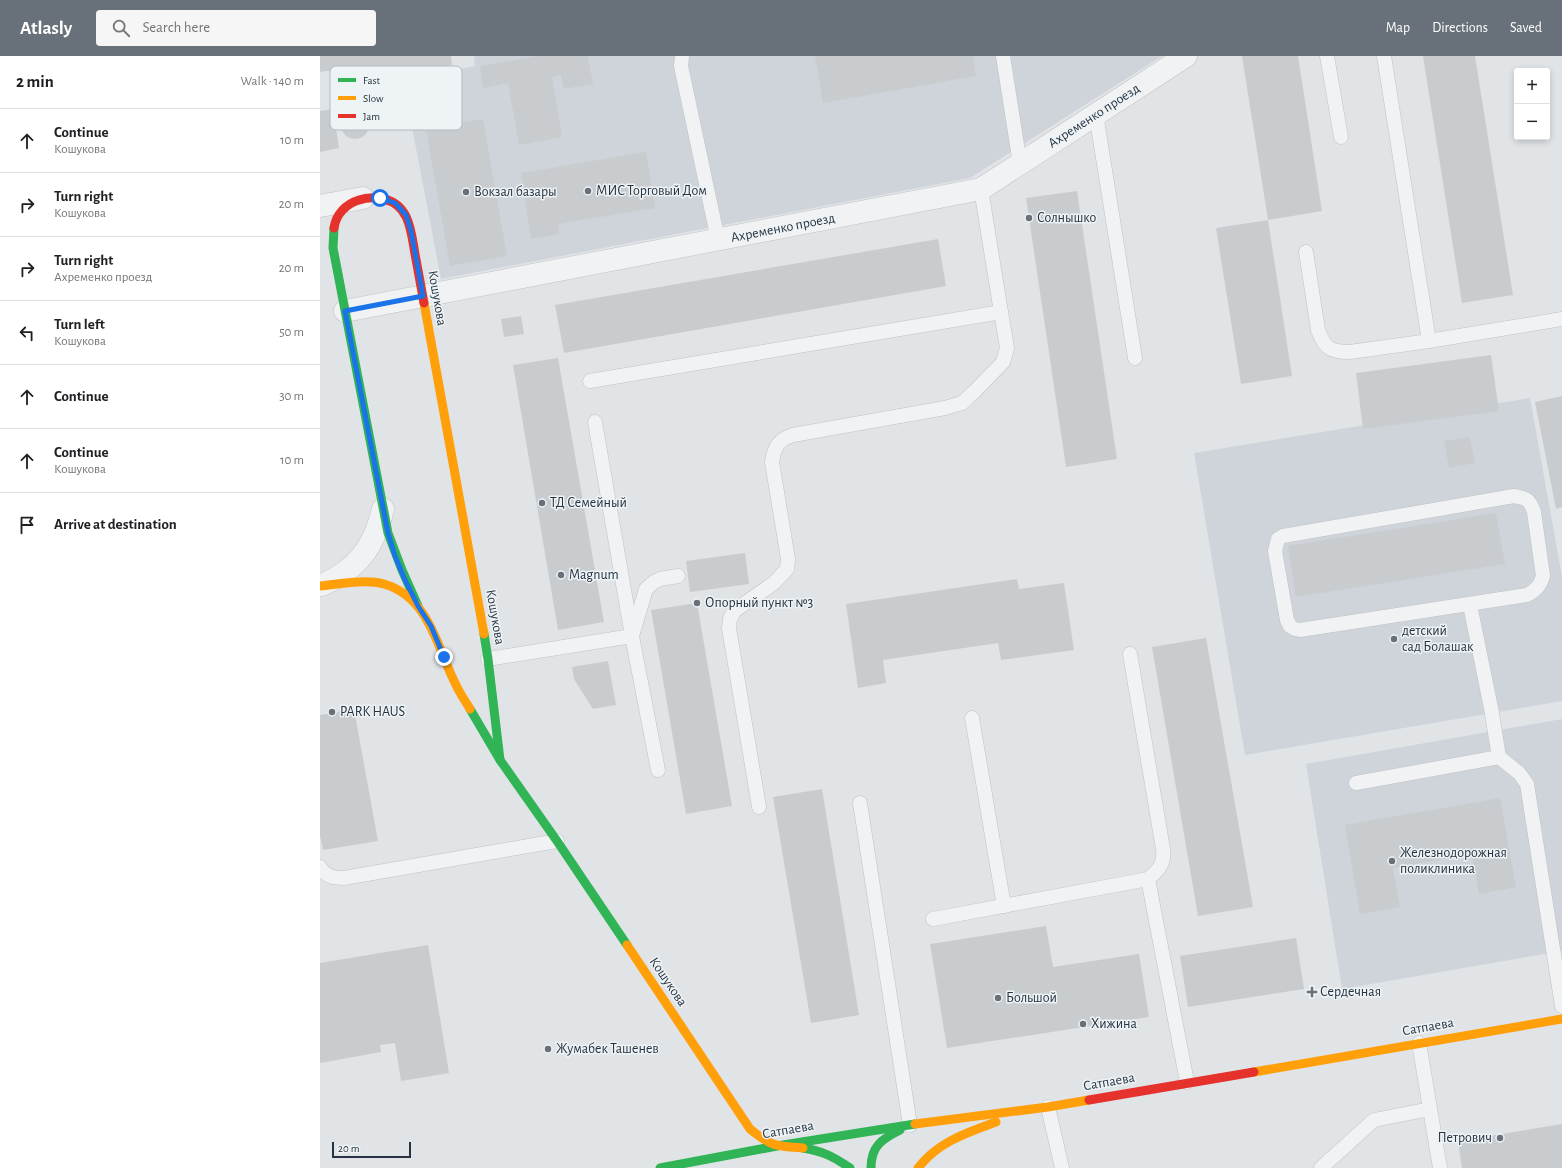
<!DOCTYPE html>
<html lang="en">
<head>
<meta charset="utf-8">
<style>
	body { margin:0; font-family:"Alegreya Sans",sans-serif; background:#f6f6f6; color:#202124 }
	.controls { position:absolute; right:12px; top:12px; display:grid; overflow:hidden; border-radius:4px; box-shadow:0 2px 6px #0003 }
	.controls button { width:36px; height:36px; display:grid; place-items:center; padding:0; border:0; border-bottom:1px solid #e0e0e0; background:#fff; color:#202124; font:20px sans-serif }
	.scale { position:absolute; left:12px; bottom:10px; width:79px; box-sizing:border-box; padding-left:4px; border:2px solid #273340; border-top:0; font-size:11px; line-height:14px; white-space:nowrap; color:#273340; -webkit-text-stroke:3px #eef3f6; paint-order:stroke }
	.stop { position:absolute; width:12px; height:12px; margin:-9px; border:3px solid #1a73e8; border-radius:50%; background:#fff }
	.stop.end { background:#1a73e8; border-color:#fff; box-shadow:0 1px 4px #0008 }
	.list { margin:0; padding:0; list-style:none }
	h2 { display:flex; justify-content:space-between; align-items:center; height:52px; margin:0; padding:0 16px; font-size:17px }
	h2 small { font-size:13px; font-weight:400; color:#757577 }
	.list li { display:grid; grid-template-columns:26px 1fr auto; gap:12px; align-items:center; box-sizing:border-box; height:64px; padding:0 16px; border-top:1px solid #e0e0e0 }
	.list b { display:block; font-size:15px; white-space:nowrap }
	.list p { margin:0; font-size:13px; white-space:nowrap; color:#757577 }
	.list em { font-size:13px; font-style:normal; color:#757577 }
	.icon { flex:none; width:22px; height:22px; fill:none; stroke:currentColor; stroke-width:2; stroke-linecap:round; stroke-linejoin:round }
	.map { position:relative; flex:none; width:1242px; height:1112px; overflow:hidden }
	header { display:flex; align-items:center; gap:24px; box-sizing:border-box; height:56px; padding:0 20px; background:#68717a; color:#fff }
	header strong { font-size:19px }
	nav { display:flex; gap:22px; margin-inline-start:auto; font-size:14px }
	.search { width:280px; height:36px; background:#f6f6f6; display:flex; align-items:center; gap:10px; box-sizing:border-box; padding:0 14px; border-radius:4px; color:#757577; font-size:15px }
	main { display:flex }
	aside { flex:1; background:#fff }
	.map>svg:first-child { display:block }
	.built { fill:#cfd4da }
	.building { fill:#c9cccf }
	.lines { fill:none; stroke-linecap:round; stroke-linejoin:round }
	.lane-casing { stroke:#bfc2c5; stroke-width:15 }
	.street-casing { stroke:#bfc2c5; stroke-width:23 }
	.lane { stroke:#f1f2f3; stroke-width:14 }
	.street { stroke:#f1f2f3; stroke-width:22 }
	.fast { stroke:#30b455; stroke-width:9 }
	.slow { stroke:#ff9f0a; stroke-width:9 }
	.jam { stroke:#e5322d; stroke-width:9 }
	.route { stroke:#1a73e8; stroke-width:5 }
	.poi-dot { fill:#68717a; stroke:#eef3f6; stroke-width:1.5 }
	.labels { text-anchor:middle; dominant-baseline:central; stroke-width:3; stroke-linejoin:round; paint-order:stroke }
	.street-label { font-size:14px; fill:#273340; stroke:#eef3f6 }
	.poi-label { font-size:14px; fill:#273340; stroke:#eef3f6; text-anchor:start }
	.key { fill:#eef3f6; stroke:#b2b9bf; stroke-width:1 }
	.key-label { font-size:11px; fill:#273340 }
</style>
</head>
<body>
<header>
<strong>Atlasly</strong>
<div class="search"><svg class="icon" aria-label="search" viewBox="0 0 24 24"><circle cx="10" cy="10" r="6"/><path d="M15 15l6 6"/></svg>Search here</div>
<nav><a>Map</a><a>Directions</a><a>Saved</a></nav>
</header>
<main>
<aside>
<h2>2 min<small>Walk · 140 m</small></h2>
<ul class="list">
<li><svg class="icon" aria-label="ahead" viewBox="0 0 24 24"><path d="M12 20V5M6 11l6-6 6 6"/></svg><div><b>Continue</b><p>Кошукова</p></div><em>10 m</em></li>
<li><svg class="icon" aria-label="right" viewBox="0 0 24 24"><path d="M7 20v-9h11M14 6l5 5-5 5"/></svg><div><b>Turn right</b><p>Кошукова</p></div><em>20 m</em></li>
<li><svg class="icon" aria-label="right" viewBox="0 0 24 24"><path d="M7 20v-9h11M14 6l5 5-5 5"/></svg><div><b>Turn right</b><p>Ахременко проезд</p></div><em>20 m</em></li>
<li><svg class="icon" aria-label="left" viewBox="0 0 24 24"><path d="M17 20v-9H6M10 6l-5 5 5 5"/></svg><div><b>Turn left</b><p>Кошукова</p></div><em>50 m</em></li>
<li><svg class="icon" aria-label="ahead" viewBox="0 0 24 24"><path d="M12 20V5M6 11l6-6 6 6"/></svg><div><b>Continue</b></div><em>30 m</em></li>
<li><svg class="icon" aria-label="ahead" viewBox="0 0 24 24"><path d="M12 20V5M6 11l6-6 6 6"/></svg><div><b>Continue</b><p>Кошукова</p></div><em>10 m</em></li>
<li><svg class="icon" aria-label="arrive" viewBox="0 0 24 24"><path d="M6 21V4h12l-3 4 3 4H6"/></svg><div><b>Arrive at destination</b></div></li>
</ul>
</aside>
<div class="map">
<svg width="1242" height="1112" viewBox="0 0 1242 1112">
	<rect width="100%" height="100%" fill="#e1e4e7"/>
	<g class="built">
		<path d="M 154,0 L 842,0 L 650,122 L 121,223 L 83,24 L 155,10 Z"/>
		<path d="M 1210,342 L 1242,521 L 1242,645 L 925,699 L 874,397 Z"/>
		<path d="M 1242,663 L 1242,895 L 1022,933 L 986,708 Z"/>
	</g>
	<g class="building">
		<path d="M 0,0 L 131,0 L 132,9 L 36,23 L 34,11 L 0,16 Z"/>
		<path d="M 217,0 L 268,0 L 273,28 L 244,33 L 241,19 L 232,21 L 242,81 L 199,89 L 188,27 L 163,32 L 160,10 Z"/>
		<path d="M 495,0 L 653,0 L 656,20 L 503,47 Z"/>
		<path d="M 922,0 L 978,0 L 1002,155 L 948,164 Z"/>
		<path d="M 1103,0 L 1155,0 L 1193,239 L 1142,247 Z"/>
		<path d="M 13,53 L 19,92 L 0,96 L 0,55 Z"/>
		<circle cx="35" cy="69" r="14"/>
		<path d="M 163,63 L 187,200 L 130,210 L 106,73 Z"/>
		<path d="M 326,96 L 335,152 L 238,168 L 239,178 L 211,183 L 201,117 Z"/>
		<path d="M 757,135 L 797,403 L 746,411 L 706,142 Z"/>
		<path d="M 948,164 L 972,320 L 921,328 L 896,172 Z"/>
		<path d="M 618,183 L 626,230 L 244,297 L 235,249 Z"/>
		<path d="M 201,260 L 204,278 L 184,281 L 181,263 Z"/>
		<path d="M 1171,299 L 1179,355 L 1043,373 L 1036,317 Z"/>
		<path d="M 238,302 L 284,566 L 238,574 L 193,309 Z"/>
		<path d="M 1242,340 L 1242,451 L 1236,453 L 1215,346 Z"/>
		<path d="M 1150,381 L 1155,407 L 1129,412 L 1124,385 Z"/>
		<path d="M 1176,457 L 1185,508 L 976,541 L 968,490 Z"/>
		<path d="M 425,497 L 429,528 L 370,536 L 366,505 Z"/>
		<path d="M 697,523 L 699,533 L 744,527 L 754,594 L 681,604 L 678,587 L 563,604 L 566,627 L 538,632 L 526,548 Z"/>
		<path d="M 377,547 L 412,750 L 366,758 L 331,554 Z"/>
		<path d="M 886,582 L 933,851 L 878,860 L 832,591 Z"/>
		<path d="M 288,605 L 296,649 L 273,653 L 254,623 L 252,611 Z"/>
		<path d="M 34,653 L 58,785 L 3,794 L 0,780 L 0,659 Z"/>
		<path d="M 502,733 L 539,959 L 491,967 L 453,741 Z"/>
		<path d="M 1180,742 L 1196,831 L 1159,838 L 1152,798 L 1073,812 L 1080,851 L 1040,858 L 1025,769 Z"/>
		<path d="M 726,870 L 733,911 L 819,898 L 829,961 L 627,992 L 610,888 Z"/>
		<path d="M 976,882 L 984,933 L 868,951 L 860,900 Z"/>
		<path d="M 108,889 L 129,1017 L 81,1025 L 75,987 L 60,989 L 61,996 L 0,1007 L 0,907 Z"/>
		<path d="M 1242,1068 L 1242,1112 L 1142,1112 L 1138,1085 Z"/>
	</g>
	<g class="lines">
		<defs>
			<g id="lane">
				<path d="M 362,0 L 361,10 L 398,184"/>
				<path d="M 683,0 L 700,108"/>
				<path d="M 1007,0 L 1021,81"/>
				<path d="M 1064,0 L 1109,285 L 1242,263"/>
				<path d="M 776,58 L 815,302"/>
				<path d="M 986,196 L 998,274 C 1005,293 1011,296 1030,296 L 1109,285"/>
				<path d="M 270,325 L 681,256 L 661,133"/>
				<path d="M 1194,440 C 1207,442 1210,444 1214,456 L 1223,520 C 1220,530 1216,534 1207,539 L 980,574 L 975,573 L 970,570 L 967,564 L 955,495 L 958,483 L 963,480 Z"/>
				<path d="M 1150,549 L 1171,652 L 1179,701 L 1199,717 L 1207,728 L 1242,950"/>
				<path d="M 168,603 L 312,580 L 275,366"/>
				<path d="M 652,662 L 684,850"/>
				<path d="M 338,714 L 312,580 L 326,533 L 334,526 L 340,523 L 358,520"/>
				<path d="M 1036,727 L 1179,701"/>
				<path d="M 540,747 L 590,1069"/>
				<path d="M 439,751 L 409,572 L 410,563 L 414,555 L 454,527 L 467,513 L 468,503 L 452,406 C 454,391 459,383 473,379 L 625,352 L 642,347 L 654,336 L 683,306 L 687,292 L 681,256"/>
				<path d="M 0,811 C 6,821 14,822 24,822 L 237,785"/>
				<path d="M 828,823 L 867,1026"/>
				<path d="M 613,863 L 828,823 C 839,814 845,807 843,793 L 810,598"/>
				<path d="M 1099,987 L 1120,1112"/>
				<path d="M 728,1051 L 742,1112"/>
				<path d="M 1001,1112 L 1054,1064 L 1110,1053"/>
			</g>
			<g id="street">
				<path d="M 0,150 L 43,142"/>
				<path d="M 25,255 L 661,133 L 866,0"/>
				<path d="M 2,529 C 38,513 54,491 63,453"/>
			</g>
		</defs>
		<use href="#lane" class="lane-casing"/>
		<use href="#street" class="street-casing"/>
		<use href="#lane" class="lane"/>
		<use href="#street" class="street"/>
		<g class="fast">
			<path d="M 14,172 L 13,192 L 68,477 L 82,514 L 98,550"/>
			<path d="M 164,578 L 168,603 L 180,704"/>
			<path d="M 150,653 L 180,704 L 237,785 L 307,889"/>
			<path d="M 483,1092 C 503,1095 514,1101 530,1112"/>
			<path d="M 340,1112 L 457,1090 L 595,1068"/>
			<path d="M 551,1112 C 551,1090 562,1083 580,1074"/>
		</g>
		<g class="slow">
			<path d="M 104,247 L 164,578"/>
			<path d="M 0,530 C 20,528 45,523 64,528 C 109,541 117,591 135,627 C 139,636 145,645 150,653"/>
			<path d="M 307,889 L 430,1073 C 452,1091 456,1090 483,1092"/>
			<path d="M 934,1016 L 1242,963"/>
			<path d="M 595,1068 L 728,1051 L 769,1044"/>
			<path d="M 598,1112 C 618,1086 646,1077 676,1066"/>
		</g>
		<g class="jam">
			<path d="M 14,172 C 16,158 26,148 39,144 C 47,141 55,141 64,143 C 90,149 91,176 95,198 C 98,214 101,230 104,247"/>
			<path d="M 769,1044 L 934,1016"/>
		</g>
	</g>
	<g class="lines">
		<path class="route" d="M 60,142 L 75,147 L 86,159 L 91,175 L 103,240 L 25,255 L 68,477 L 75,500 L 85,524 L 98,550 L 111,570 L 124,601"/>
	</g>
	<g class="poi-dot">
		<circle cx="268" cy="135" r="4"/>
		<circle cx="146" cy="136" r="4"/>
		<circle cx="709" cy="162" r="4"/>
		<circle cx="222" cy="447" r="4"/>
		<circle cx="241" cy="519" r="4"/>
		<circle cx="377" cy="547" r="4"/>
		<circle cx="1074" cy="583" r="4"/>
		<circle cx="12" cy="656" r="4"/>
		<circle cx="1072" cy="805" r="4"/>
		<path d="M990 930h4v4h4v4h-4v4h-4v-4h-4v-4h4z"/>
		<circle cx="678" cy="942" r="4"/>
		<circle cx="763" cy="968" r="4"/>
		<circle cx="228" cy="993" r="4"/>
		<circle cx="1180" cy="1082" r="4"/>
	</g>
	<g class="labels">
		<g class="street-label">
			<text transform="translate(774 60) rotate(-33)">Ахременко проезд</text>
			<text transform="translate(463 172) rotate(-11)">Ахременко проезд</text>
			<text transform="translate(117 242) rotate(80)">Кошукова</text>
			<text transform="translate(175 561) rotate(80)">Кошукова</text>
			<text transform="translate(348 926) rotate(56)">Кошукова</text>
			<text transform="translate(1108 971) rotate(-10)">Сатпаева</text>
			<text transform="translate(789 1026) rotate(-10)">Сатпаева</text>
			<text transform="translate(468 1074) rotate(-10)">Сатпаева</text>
		</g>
		<g class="poi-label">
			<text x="276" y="135">МИС Торговый Дом</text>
			<text x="154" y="136">Вокзал базары</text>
			<text x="717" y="162">Солнышко</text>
			<text x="230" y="447">ТД Семейный</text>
			<text x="249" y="519">Magnum</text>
			<text x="385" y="547">Опорный пункт №3</text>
			<text x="1082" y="575">детский<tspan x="1082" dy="16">сад Болашак</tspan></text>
			<text x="20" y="656">PARK HAUS</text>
			<text x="1080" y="797">Железнодорожная<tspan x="1080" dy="16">поликлиника</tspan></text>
			<text x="1000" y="936">Сердечная</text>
			<text x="686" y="942">Большой</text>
			<text x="771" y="968">Хижина</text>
			<text x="236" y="993">Жумабек Ташенев</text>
			<text x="1172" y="1082" text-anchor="end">Петрович</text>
		</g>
	</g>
	<rect x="10" y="10" width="132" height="64" rx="6" class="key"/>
	<rect x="18" y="22" width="18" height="4" fill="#30b455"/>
	<rect x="18" y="40" width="18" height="4" fill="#ff9f0a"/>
	<rect x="18" y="58" width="18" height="4" fill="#e5322d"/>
	<g class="key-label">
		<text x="43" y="28">Fast</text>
		<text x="43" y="46">Slow</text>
		<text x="43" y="64">Jam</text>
	</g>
</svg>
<div class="controls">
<button>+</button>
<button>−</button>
</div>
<div class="scale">20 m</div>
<div class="stop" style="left:60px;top:142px"></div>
<div class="stop end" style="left:124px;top:601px"></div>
</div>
</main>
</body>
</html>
